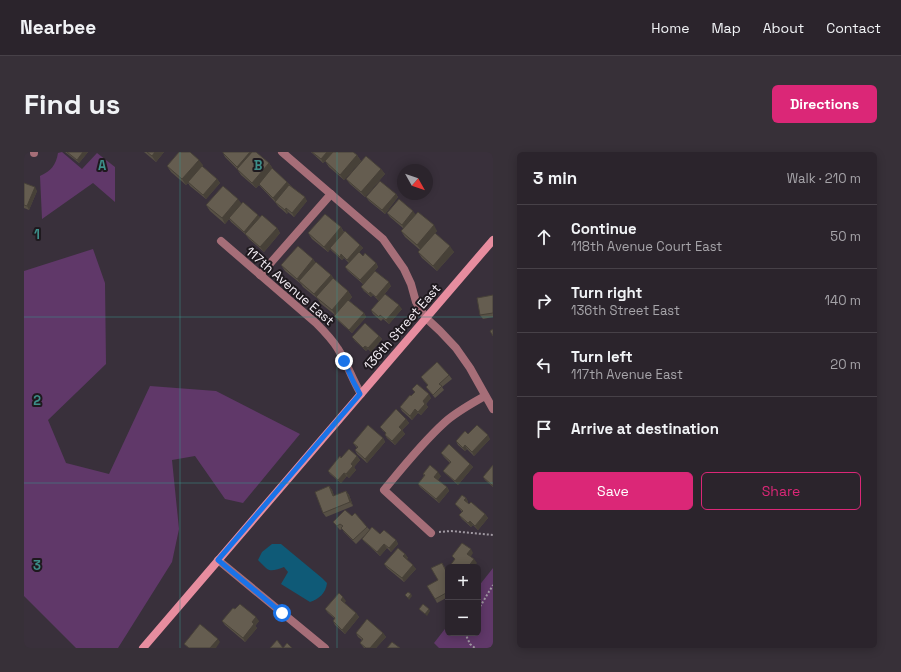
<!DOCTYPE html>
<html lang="en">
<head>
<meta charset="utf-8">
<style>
	body { margin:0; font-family:"Space Grotesk",sans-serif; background:#373038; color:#f1f3f6 }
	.controls { position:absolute; right:12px; bottom:12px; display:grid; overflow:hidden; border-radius:6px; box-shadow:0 2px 10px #0003 }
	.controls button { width:36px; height:36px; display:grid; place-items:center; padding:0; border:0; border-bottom:1px solid #474148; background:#2b242c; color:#f1f3f6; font:20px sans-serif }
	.compass { position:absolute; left:373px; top:12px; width:36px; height:36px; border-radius:50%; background:#2b242c; box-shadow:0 2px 10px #0003; rotate:130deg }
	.stop { position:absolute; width:12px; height:12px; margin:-9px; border:3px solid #1a73e8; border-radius:50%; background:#fff }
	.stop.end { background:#1a73e8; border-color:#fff; box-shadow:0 1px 4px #0008 }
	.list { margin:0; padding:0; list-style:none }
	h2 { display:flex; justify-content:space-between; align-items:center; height:52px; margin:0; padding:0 16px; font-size:17px }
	h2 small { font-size:13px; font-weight:400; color:#a6a4a9 }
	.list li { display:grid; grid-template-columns:26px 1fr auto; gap:12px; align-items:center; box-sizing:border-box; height:64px; padding:0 16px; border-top:1px solid #474148 }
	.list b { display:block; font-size:15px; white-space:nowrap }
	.list p { margin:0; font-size:13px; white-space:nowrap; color:#a6a4a9 }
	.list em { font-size:13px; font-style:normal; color:#a6a4a9 }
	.actions { display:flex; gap:8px; padding:12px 16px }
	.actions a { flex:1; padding:9px 0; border:1px solid #db2777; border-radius:6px; text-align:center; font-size:14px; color:#db2777 }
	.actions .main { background:#db2777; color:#fff }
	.icon { flex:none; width:22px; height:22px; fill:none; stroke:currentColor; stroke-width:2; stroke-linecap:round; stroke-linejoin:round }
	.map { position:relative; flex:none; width:469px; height:496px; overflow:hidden; border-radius:6px }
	header { display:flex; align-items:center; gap:24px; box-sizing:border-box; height:56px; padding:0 20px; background:#2b242c; border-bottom:1px solid #474148 }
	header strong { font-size:19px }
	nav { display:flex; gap:22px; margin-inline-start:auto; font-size:14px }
	.intro { display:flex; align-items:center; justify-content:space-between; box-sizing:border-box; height:96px; padding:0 24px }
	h1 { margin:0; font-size:28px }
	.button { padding:10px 18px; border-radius:6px; background:#db2777; color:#fff; font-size:14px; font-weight:700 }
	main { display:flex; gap:24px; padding:0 24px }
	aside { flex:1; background:#2b242c; border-radius:6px; box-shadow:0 2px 10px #0003 }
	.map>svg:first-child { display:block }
	.green { fill:#603869 }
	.water { fill:#0f5a77 }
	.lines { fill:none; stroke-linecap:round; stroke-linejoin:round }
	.path { stroke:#a099a2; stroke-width:2; stroke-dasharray:2 2; stroke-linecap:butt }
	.street { stroke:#a66e78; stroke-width:8 }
	.secondary { stroke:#e78d9f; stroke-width:8 }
	.wall { fill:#575045 }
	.shaded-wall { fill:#474138 }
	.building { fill:#655d50; stroke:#474138 }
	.route { stroke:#1a73e8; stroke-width:5 }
	.grid { fill:none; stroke:#3d8e89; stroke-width:1; stroke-opacity:0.55 }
	.labels { text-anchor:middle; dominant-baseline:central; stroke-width:4; stroke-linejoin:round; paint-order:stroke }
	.street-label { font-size:13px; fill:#f5eff6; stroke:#1e191e }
	.grid-label { font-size:13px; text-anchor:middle; font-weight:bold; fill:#3d8e89; stroke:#1e191e; stroke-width:4; stroke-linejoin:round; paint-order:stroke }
</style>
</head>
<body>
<header>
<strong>Nearbee</strong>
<nav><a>Home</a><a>Map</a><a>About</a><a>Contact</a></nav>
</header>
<div class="intro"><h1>Find us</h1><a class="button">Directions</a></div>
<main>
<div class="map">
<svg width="469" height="496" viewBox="0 0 469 496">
	<rect width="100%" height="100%" fill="#39303b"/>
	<g class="green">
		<path d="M 38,0 L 58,17 L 73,1 L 91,15 L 91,50 L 69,31 L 18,67 L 16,24 C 27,19 32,13 34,1 Z"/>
		<path d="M 69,97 L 81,131 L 82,212 L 24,268 L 42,311 L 85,322 L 126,234 L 192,239 L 276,282 L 219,351 L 201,347 L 171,304 L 148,308 L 155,377 L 148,410 L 94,496 L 52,496 L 0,444 L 0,119 Z"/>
		<path d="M 469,416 L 469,496 L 415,496 L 410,491 L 424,473 L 424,481 L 454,481 L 454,435 Z"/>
	</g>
	<path class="water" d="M 248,392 L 257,392 L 298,426 L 303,431 C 302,441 295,447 286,450 L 257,432 L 264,420 L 260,415 C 244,421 245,419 234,408 L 238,400 Z"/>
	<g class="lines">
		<g class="path">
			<path d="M 415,380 L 427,379 L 469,383"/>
			<path d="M 454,458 L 469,433"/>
			<path d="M 441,481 L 446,492 L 451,496"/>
		</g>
		<g class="street">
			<path d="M 258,0 L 359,87 L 380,117 L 387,132 L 392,150 L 402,166 L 416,179 L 432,196 L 446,216 L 469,257"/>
			<path d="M 10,1 L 10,0"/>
			<path d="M 197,89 L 292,171 C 300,179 308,187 314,197 C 323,211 328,227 337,242"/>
			<path d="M 236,123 L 307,42"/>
			<path d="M 407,381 L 360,338 C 379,315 398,291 420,271 C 432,260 447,252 461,244"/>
			<path d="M 194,408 L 301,496"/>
		</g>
		<path class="secondary" d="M 119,496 L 469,88"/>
	</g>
	<g class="wall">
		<path d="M 41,0 L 64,0 L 55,11 Z"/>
		<path d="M 120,0 L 140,0 L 132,10 Z"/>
		<path d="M 287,0 L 329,0 L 333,3 L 337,9 L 320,28 L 305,15 L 301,9 L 299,11 Z"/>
		<path d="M 199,1 L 245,11 L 249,17 L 283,49 L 270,65 L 264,60 L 263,62 L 254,54 L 251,50 L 235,33 L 232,36 L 217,23 L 213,17 L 201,5 Z"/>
		<path d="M 179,13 L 178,14 L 193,27 L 196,31 L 182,47 L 166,34 L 164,31 L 162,33 L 147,20 L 143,14 Z"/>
		<path d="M 357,17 L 361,22 L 341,45 L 326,32 L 322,27 Z"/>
		<path d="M 0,31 L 13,39 L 5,58 L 0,56 Z"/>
		<path d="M 372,42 L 374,45 L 361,62 L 345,49 L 342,45 Z"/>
		<path d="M 218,52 L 236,65 L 253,76 L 256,81 L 240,100 L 225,87 L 221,82 L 207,70 L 205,67 L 201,72 L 186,59 L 182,53 Z"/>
		<path d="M 363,61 L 392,63 L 413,79 L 411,81 L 430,100 L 413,119 L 398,106 L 394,100 L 396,98 L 381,85 L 377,79 L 380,77 L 366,65 Z"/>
		<path d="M 317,75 L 320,80 L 336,93 L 339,96 L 335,100 L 339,104 L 352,111 L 354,115 L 339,132 L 324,119 L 321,115 L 325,111 L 320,106 L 318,108 L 309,100 L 306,97 L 304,100 L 288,87 L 284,81 Z"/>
		<path d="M 289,107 L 291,110 L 307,123 L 310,127 L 324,139 L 328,145 L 325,149 L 340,161 L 342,165 L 328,181 L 313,168 L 310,164 L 311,163 L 296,151 L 294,147 L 279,135 L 277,132 L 261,119 L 257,113 Z"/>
		<path d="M 367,134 L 355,149 L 349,143 L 347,145 L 340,139 L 337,135 Z"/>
		<path d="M 469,143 L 469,165 L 459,167 L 456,163 Z"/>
		<path d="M 378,157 L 365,172 L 359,167 L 357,169 L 349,162 L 347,158 Z"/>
		<path d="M 355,184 L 358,187 L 347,200 L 344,197 L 342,199 L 331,189 L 328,185 Z"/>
		<path d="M 425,223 L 428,227 L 418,235 L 420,238 L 411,246 L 402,235 L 404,234 L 397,225 Z"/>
		<path d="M 388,237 L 407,246 L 402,252 L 404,255 L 397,263 L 394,261 L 388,268 L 378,259 L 376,255 L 391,241 Z"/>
		<path d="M 382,267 L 385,271 L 378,278 L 381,282 L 371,293 L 363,286 L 361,283 L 362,281 L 359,279 L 356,275 Z"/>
		<path d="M 444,282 L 466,287 L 450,304 L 443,297 L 441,299 L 434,293 L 432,289 Z"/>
		<path d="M 359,286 L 361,290 L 343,311 L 333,302 L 331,298 L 333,296 L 329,291 Z"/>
		<path d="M 417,301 L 446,312 L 449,315 L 434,333 L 422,322 L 419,319 L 426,311 L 420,305 Z"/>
		<path d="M 333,304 L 336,308 L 330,315 L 332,318 L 325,326 L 323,324 L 317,331 L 306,322 L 304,319 L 317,306 Z"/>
		<path d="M 469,313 L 469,335 L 461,328 L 459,325 Z"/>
		<path d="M 399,322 L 417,324 L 414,328 L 423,335 L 425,339 L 415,351 L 396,335 L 394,332 L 400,324 Z"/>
		<path d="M 305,334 L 308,338 L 310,344 L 322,339 L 325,343 L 329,354 L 302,365 L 299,361 Z"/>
		<path d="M 442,346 L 444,350 L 444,351 L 461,362 L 464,366 L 454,378 L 449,373 L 447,375 L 438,367 L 435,363 L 438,360 L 434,355 L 431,352 Z"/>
		<path d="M 328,364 L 343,375 L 346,378 L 372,388 L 374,392 L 367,400 L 363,396 L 356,404 L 341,390 L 338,387 L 341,383 L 332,392 L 320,380 L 318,377 L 316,378 L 309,370 Z"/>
		<path d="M 381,402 L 384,406 L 382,407 L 392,417 L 380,430 L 363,416 L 360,412 Z"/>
		<path d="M 420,414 L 424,421 L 424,445 L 413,451 L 411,447 L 414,428 Z"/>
		<path d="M 322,449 L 320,451 L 332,461 L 335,465 L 321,482 L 311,473 L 309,469 L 311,467 L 304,461 L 301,457 Z"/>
		<path d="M 198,469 L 235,469 L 231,474 L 233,476 L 221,490 L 201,473 Z"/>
		<path d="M 332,481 L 359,481 L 362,485 L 352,496 L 340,496 L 336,491 L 338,488 L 334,485 Z"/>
	</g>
	<g class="shaded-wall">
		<path d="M 59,0 L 64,0 L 55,11 L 53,8 Z"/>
		<path d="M 131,0 L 140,0 L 132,10 L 128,4 Z"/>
		<path d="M 226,0 L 228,0 L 215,19 L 213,15 Z"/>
		<path d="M 303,0 L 309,0 L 299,11 L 297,7 Z"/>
		<path d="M 333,3 L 337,9 L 320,28 L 316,23 Z"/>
		<path d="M 175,8 L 179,13 L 162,33 L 158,27 Z"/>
		<path d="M 245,11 L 249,17 L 232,36 L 228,31 Z"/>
		<path d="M 357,17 L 361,22 L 341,45 L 337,40 Z"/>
		<path d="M 193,27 L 196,31 L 182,47 L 179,43 Z"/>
		<path d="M 263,30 L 266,34 L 252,50 L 249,46 Z"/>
		<path d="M 11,35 L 13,39 L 5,58 L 3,54 Z"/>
		<path d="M 372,42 L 374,45 L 361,62 L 358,58 Z"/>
		<path d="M 281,45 L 283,49 L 270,65 L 268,61 Z"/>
		<path d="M 214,47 L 218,52 L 201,72 L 198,66 Z"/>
		<path d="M 262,56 L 264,60 L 263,62 L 261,58 Z"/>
		<path d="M 389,59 L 392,63 L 380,77 L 378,73 Z"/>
		<path d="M 234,63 L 237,67 L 223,83 L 220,80 Z"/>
		<path d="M 410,73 L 413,79 L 397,98 L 393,93 Z"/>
		<path d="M 317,75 L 320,81 L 304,100 L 300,95 Z"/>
		<path d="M 253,76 L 256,81 L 240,100 L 236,95 Z"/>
		<path d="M 336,93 L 339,96 L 326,111 L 323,108 Z"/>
		<path d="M 426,94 L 430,100 L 413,119 L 409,114 Z"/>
		<path d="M 317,102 L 320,106 L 318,108 L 316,105 Z"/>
		<path d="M 289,107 L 293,113 L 275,129 L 277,132 L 273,127 Z"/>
		<path d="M 352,111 L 354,115 L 339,132 L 336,128 Z"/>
		<path d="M 307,123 L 311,128 L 293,146 L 290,142 Z"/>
		<path d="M 365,130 L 367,134 L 355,149 L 352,145 Z"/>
		<path d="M 324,139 L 328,145 L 312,164 L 308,158 Z"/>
		<path d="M 346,140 L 349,143 L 347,145 L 345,142 Z"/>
		<path d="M 375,153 L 378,157 L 365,172 L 362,168 Z"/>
		<path d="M 340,161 L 342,165 L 328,181 L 325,178 Z"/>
		<path d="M 355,184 L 358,187 L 347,200 L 344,196 Z"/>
		<path d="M 341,194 L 344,197 L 342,199 L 339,196 Z"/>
		<path d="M 405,242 L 407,246 L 402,252 L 404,255 L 397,263 L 394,260 L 399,249 Z"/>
		<path d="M 391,257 L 394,261 L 388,268 L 386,264 Z"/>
		<path d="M 382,267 L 385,271 L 378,278 L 381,282 L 371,293 L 368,289 L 375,275 Z"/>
		<path d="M 464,283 L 466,287 L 450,304 L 448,300 Z"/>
		<path d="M 359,286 L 361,290 L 343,311 L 341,307 Z"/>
		<path d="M 441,293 L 443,297 L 441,299 L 439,296 Z"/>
		<path d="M 333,304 L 336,308 L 330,315 L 332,318 L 325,326 L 322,322 L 327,312 Z"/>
		<path d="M 446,312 L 449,315 L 434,333 L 431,329 Z"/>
		<path d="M 414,320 L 417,324 L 413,329 L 410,325 Z"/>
		<path d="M 320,321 L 323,324 L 317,331 L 314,328 Z"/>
		<path d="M 305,334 L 308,338 L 312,348 L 309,344 Z"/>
		<path d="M 423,335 L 425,339 L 415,351 L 412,347 Z"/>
		<path d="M 322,339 L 325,343 L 329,354 L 326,350 Z"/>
		<path d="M 442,346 L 444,350 L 443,352 L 440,348 Z"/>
		<path d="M 461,362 L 464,366 L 454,378 L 451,374 Z"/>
		<path d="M 446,369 L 449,373 L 447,375 L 444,371 Z"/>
		<path d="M 372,388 L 374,392 L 367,400 L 365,396 Z"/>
		<path d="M 360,392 L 363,396 L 356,404 L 353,400 Z"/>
		<path d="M 447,397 L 449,401 L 446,406 L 443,402 Z"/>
		<path d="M 381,402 L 384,406 L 381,408 L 379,404 Z"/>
		<path d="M 450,407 L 453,411 L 450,415 L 444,415 Z"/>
		<path d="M 389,413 L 392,417 L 380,430 L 378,426 Z"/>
		<path d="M 387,442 L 388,444 L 385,448 L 384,446 Z"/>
		<path d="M 319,445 L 322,449 L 320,452 L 317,448 Z"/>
		<path d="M 405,457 L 406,459 L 403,464 L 401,462 Z"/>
		<path d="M 332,461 L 335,465 L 321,482 L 318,478 Z"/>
		<path d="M 232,465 L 235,469 L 231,474 L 233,476 L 221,490 L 219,486 L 228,470 Z"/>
		<path d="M 359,481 L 362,485 L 352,496 L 346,496 Z"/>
		<path d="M 194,487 L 196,490 L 192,496 L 186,496 Z"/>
	</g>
	<g class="building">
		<path d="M 43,0 L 59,0 L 53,8 Z"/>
		<path d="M 123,0 L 131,0 L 128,4 Z"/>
		<path d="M 155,0 L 166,0 L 175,8 L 158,27 L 143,14 Z"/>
		<path d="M 199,0 L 226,0 L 213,15 L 199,1 Z"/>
		<path d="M 228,0 L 232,0 L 245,11 L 228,31 L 213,17 Z"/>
		<path d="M 288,0 L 303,0 L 297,7 Z"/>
		<path d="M 309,0 L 329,0 L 333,3 L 316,23 L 301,9 Z"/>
		<path d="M 342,4 L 357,17 L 337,40 L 322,27 Z"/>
		<path d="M 178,14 L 193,27 L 179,43 L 164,30 Z"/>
		<path d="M 248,16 L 263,30 L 249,46 L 235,32 Z"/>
		<path d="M 356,29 L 372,42 L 358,58 L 342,45 Z"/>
		<path d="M 0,31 L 11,35 L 3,54 L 0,53 Z"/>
		<path d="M 265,33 L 281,45 L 268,61 L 262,56 L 261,58 L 251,50 Z"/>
		<path d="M 199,34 L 214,47 L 198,66 L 182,53 Z"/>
		<path d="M 375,47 L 389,59 L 378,73 L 363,61 Z"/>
		<path d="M 219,50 L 234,63 L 220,80 L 205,66 Z"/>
		<path d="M 394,60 L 410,73 L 393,93 L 377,79 Z"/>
		<path d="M 301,62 L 317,75 L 300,95 L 284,81 Z"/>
		<path d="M 238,63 L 253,76 L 236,95 L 221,82 Z"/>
		<path d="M 321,79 L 336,93 L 323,108 L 317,102 L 316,105 L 306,96 Z"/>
		<path d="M 411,81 L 426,94 L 409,114 L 394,100 Z"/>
		<path d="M 274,94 L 289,107 L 273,127 L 257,113 Z"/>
		<path d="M 335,100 L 339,104 L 341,101 L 352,111 L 336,128 L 321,115 Z"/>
		<path d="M 292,110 L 307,123 L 290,142 L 275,129 Z"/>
		<path d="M 351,119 L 365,130 L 352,145 L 346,140 L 345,142 L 337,135 Z"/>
		<path d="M 309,126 L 324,139 L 308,158 L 292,145 Z"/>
		<path d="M 361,142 L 375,153 L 362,168 L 356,163 L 355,165 L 347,158 Z"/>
		<path d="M 469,143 L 469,161 L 456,163 L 453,146 Z"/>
		<path d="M 324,148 L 340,161 L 325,178 L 310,164 Z"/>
		<path d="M 341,171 L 355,184 L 344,196 L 341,194 L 339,196 L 328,185 Z"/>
		<path d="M 469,177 L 469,184 L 466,179 Z"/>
		<path d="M 413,210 L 425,223 L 415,232 L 418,234 L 409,243 L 402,235 L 404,233 L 397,225 Z"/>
		<path d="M 393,232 L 405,242 L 399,249 L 401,252 L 394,260 L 391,257 L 386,264 L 376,255 L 386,243 L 387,244 L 391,240 L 388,237 Z"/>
		<path d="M 372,257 L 382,267 L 375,275 L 378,278 L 368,289 L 361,283 L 362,281 L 356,275 Z"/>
		<path d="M 344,273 L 359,286 L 341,307 L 331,298 L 334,295 L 329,291 Z"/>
		<path d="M 453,273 L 464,283 L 448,300 L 441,293 L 439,296 L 432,289 L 441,279 L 444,282 Z"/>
		<path d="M 425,292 L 446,312 L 431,329 L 419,319 L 427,310 L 417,301 Z"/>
		<path d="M 325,297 L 333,304 L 327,312 L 329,314 L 322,322 L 320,321 L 314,328 L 304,319 L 316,304 L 317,306 Z"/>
		<path d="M 406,313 L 414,320 L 410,325 L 423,335 L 412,347 L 394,332 L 401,323 L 399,322 Z"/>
		<path d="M 469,313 L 469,334 L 459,325 Z"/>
		<path d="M 305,334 L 309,344 L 322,339 L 326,350 L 299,361 L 291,340 Z"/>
		<path d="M 438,343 L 442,346 L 440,348 L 445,352 L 447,350 L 461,362 L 451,374 L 446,369 L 444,371 L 435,363 L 439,359 L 431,352 Z"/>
		<path d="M 321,358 L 328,364 L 331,361 L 343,375 L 329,388 L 317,376 L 319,374 L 316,372 L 313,374 L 309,370 Z"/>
		<path d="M 348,375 L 356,382 L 360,378 L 372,388 L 365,396 L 360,392 L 353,400 L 338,387 Z"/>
		<path d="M 438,391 L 447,397 L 443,402 L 450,407 L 444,415 L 425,415 L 431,407 L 428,404 Z"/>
		<path d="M 374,396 L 381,402 L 379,404 L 389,413 L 378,426 L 360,412 Z"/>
		<path d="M 418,411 L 424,423 L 424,440 L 411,447 L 403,434 L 414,428 L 407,416 Z"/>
		<path d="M 384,440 L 387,442 L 384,446 L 381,443 Z"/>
		<path d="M 315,441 L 319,445 L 317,448 L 332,461 L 318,478 L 309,469 L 311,466 L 301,457 Z"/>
		<path d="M 216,452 L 232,465 L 228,470 L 230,472 L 219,486 L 198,469 L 209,456 L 211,457 Z"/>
		<path d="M 399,452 L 405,457 L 401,462 L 395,457 Z"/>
		<path d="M 343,467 L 359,481 L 346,496 L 342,496 L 336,491 L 339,487 L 332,481 Z"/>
		<path d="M 176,472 L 194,487 L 186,496 L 165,496 L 160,492 Z"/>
		<path d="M 253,488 L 259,496 L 263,491 L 268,496 L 246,496 Z"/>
		<path d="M 368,490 L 376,496 L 363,496 Z"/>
	</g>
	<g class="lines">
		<path class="route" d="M 258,461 L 194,408 L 336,242 L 329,229 L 320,209"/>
	</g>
	<path class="grid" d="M 156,0 L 156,496M 313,0 L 313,496M 0,165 L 469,165M 0,331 L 469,331"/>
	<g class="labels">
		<g class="street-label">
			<text transform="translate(266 134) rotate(41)">117th Avenue East</text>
			<text transform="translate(378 175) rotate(-49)">136th Street East</text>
		</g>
	</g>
	<g class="grid-label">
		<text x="78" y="18">A</text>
		<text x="234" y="18">B</text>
		<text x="13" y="87">1</text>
		<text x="13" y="253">2</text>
		<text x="13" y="418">3</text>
	</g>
</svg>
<div class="controls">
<button>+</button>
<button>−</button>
</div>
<svg class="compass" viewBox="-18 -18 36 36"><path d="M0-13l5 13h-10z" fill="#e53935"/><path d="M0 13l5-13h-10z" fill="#a6a4a9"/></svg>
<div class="stop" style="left:258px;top:461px"></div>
<div class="stop end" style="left:320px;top:209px"></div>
</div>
<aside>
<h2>3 min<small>Walk · 210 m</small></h2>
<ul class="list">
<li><svg class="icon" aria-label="ahead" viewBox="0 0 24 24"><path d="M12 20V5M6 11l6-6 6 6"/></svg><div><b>Continue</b><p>118th Avenue Court East</p></div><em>50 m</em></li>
<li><svg class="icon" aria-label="right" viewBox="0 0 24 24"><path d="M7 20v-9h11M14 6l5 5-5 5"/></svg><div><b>Turn right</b><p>136th Street East</p></div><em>140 m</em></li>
<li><svg class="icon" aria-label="left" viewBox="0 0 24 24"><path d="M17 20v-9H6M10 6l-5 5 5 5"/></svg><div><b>Turn left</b><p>117th Avenue East</p></div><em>20 m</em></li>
<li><svg class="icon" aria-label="arrive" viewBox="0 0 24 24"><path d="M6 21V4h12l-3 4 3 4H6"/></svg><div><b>Arrive at destination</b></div></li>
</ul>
<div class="actions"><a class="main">Save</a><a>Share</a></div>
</aside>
</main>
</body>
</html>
